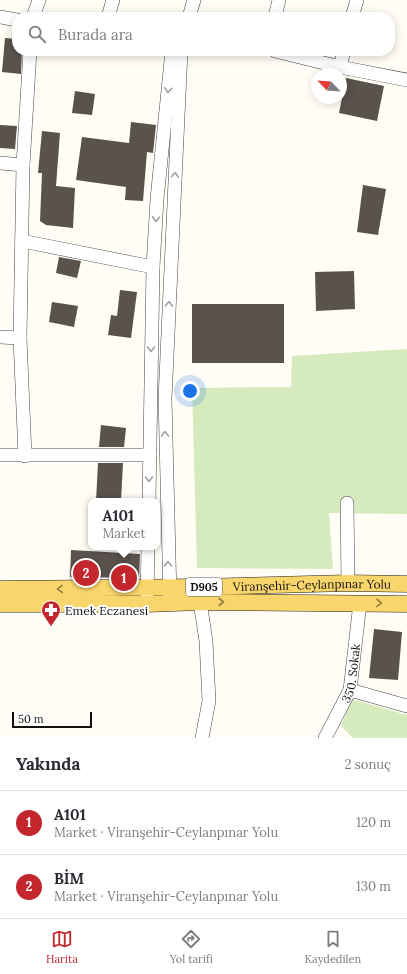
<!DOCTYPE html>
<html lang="tr">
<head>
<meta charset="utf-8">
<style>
	body { margin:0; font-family:Lora,serif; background:#f2f2f3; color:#2b2b33 }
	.compass { position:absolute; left:311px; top:68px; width:36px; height:36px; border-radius:50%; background:#fff; box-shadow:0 2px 10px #0003; rotate:295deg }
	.scale { position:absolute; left:12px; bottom:10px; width:80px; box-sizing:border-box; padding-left:4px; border:2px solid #111; border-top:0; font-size:11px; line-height:14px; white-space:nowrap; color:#111; -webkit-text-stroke:3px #fff; paint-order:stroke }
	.you { position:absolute; left:190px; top:391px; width:14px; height:14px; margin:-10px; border:3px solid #fff; border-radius:50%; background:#1a73e8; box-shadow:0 0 0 6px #1a73e833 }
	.badge { display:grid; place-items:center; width:26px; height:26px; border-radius:50%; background:#c4262e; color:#fff; font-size:13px; font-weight:700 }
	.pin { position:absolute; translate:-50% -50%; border:2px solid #fff; box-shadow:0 1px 4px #0006 }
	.popup { position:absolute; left:88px; top:498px; width:72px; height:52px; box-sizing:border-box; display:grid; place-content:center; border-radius:8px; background:#fff; filter:drop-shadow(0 1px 3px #0005); font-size:13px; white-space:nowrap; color:#7c7c81 }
	.popup b { font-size:15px; color:#2b2b33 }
	.popup::after { content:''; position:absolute; left:50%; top:100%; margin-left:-8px; border:8px solid transparent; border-top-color:#fff }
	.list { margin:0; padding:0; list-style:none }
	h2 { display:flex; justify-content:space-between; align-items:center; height:52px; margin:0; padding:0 16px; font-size:17px }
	h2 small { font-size:13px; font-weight:400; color:#7c7c81 }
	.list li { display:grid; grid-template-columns:26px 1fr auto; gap:12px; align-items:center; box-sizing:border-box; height:64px; padding:0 16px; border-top:1px solid #e1e1e2 }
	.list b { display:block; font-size:15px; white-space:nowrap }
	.list p { margin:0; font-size:13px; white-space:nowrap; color:#7c7c81 }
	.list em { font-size:13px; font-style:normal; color:#7c7c81 }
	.icon { flex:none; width:22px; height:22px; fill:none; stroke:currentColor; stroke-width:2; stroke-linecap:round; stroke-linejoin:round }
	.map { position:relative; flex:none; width:407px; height:738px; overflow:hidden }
	.search { position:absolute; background:#fff; box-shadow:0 2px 10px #0003; left:12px; right:12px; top:12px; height:44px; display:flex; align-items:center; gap:10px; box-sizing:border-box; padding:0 14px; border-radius:16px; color:#7c7c81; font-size:15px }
	.sheet { height:180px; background:#fff }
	nav { display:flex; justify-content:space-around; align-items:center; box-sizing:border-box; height:56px; border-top:1px solid #e1e1e2; background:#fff; font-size:11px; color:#7c7c81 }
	nav a { display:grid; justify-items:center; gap:2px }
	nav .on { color:#c4262e }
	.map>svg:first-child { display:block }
	.green { fill:#d5ebbd }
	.building { fill:#5a524d }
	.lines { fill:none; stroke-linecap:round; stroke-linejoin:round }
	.minor-casing { stroke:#444; stroke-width:14 }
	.major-casing { stroke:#222; stroke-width:17 }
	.minor { stroke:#fff; stroke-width:13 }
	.major { stroke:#f9d66b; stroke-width:16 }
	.oneway { stroke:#a0a0a0 }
	.oneway2 { stroke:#917d42 }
	.labels { text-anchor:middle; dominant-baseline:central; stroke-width:4; stroke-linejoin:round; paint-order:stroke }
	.shield { fill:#fff; stroke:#585858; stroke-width:1 }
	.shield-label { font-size:11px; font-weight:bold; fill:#111 }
	.street-label { font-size:12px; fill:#111; stroke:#fff }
	.poi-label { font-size:12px; fill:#111; stroke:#fff; text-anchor:start }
</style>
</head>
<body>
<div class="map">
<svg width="407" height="738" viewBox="0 0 407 738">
	<rect width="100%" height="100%" fill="#fffdf5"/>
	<g class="green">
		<path d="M 407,349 L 407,514 L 329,513 L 333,569 L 197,568 L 192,388 L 291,387 L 292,356 Z"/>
		<path d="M 351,699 L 407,715 L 407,738 L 353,738 L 341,726 Z"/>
	</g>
	<g class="building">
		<path d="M 5,38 L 17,39 L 17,51 L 22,51 L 21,74 L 2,72 Z"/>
		<path d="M 346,78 L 384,86 L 377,121 L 339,113 Z"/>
		<path d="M 75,91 L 95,94 L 92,115 L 72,113 Z"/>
		<path d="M 131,122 L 156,125 L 153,153 L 147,152 L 143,201 L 125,200 L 126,187 L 76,180 L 82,137 L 129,143 Z"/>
		<path d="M 0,125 L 17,126 L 15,149 L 0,148 Z"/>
		<path d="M 42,131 L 60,133 L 56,186 L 75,188 L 73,228 L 46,225 L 40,221 L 42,173 L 38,173 Z"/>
		<path d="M 363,185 L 386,189 L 378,235 L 357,232 Z"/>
		<path d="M 59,257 L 81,261 L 77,278 L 56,273 Z"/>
		<path d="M 354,271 L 355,309 L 316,311 L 315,272 Z"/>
		<path d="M 120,290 L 137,292 L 131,338 L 108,335 L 111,315 L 117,316 Z"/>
		<path d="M 52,302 L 78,306 L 74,327 L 49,322 Z"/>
		<rect x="192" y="304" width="92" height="59"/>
		<path d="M 101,425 L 126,428 L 124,447 L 99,447 Z"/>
		<path d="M 98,463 L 123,463 L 121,501 L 96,501 Z"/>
		<path d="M 71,550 L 140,554 L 139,578 L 70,577 Z"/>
		<path d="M 374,629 L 402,632 L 398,680 L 369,678 Z"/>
	</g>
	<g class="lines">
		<defs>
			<g id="minor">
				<path d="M 0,17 L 17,20"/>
				<path d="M 33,17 L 39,0"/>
				<path d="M 108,17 L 113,0"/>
				<path d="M 189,17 L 194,0"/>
				<path d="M 275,17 L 279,0"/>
				<path d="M 352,17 L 357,0"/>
				<path d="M 275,51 L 340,67 L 407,80"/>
				<path d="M 340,67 L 344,51"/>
				<path d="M 0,163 L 23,165"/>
				<path d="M 22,241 L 153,267"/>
				<path d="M 0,337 L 20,338"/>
				<path d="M 0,455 L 150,455"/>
				<path d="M 25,456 L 20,338 L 23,165 L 30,51"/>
				<path d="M 149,501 L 153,267 L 157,199 L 172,51"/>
				<path d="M 347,503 L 348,583"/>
				<path d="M 147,597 L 148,547"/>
				<path d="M 170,597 L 165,399 L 181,51"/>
				<path d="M 200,602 L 206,641 L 209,701 L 202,738"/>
				<path d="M 350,690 L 407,706"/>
				<path id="s1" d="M 325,738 L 350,690 L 360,603"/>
			</g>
			<g id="major">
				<path id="s2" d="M 0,589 L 201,587 L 348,583 L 407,584"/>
				<path d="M 0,604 L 147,604 L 200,602 L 407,604"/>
			</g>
		</defs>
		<use href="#minor" class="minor-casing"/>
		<use href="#major" class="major-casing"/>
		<use href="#minor" class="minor"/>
		<use href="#major" class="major"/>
	</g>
	<defs><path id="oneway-chevron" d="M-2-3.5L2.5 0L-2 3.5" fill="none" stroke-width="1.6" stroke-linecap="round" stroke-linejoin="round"/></defs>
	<g class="oneway">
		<use href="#oneway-chevron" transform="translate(168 90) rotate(96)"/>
		<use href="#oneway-chevron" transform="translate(175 175) rotate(-87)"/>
		<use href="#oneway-chevron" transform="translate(156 219) rotate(94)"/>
		<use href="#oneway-chevron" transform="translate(169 304) rotate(-87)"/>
		<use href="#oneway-chevron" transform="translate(151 349) rotate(91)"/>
		<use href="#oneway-chevron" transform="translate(165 434) rotate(-91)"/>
		<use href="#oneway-chevron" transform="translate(149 479) rotate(91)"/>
		<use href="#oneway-chevron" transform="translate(168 564) rotate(-91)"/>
	</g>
	<g class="oneway2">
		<use href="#oneway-chevron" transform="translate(60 589) rotate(179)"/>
		<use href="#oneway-chevron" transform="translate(221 602)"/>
		<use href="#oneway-chevron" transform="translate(379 603) rotate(1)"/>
	</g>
	<defs>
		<symbol id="pharmacy-pin" viewBox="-11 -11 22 30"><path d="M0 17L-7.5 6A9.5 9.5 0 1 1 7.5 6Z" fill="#c4262e" stroke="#fff"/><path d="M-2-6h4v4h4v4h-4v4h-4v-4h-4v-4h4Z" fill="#fff"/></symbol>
	</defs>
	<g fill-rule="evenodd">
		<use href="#pharmacy-pin" x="40" y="599" width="22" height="30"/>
	</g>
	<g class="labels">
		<rect class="shield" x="186" y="578" width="36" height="18" rx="3"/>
		<g class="shield-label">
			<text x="204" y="587">D905</text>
		</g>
		<g class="street-label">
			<text stroke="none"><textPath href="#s2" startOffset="312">Viranşehir-Ceylanpınar Yolu</textPath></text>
			<text stroke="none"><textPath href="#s1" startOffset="71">350. Sokak</textPath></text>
		</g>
		<g class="poi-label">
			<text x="65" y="610">Emek Eczanesi</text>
		</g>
	</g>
</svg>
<svg class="compass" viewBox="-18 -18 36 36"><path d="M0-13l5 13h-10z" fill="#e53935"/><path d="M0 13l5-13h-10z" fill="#7c7c81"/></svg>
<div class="scale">50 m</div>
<div class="you"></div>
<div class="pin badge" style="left:124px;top:578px">1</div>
<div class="popup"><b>A101</b>Market</div>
<div class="pin badge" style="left:86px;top:573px">2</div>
<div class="search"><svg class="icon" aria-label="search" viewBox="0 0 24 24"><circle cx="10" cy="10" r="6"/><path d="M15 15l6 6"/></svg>Burada ara</div>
</div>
<section class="sheet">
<h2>Yakında<small>2 sonuç</small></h2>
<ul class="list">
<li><span class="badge">1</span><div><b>A101</b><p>Market · Viranşehir-Ceylanpınar Yolu</p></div><em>120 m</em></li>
<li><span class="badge">2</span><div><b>BİM</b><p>Market · Viranşehir-Ceylanpınar Yolu</p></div><em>130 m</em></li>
</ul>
</section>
<nav>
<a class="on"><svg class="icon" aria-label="map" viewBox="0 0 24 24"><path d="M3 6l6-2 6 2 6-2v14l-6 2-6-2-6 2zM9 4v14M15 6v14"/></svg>Harita</a>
<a><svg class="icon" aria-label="directions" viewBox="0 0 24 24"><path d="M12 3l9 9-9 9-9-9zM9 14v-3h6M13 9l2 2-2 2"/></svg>Yol tarifi</a>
<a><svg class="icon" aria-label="saved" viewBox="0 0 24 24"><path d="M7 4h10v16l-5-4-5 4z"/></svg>Kaydedilen</a>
</nav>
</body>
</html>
